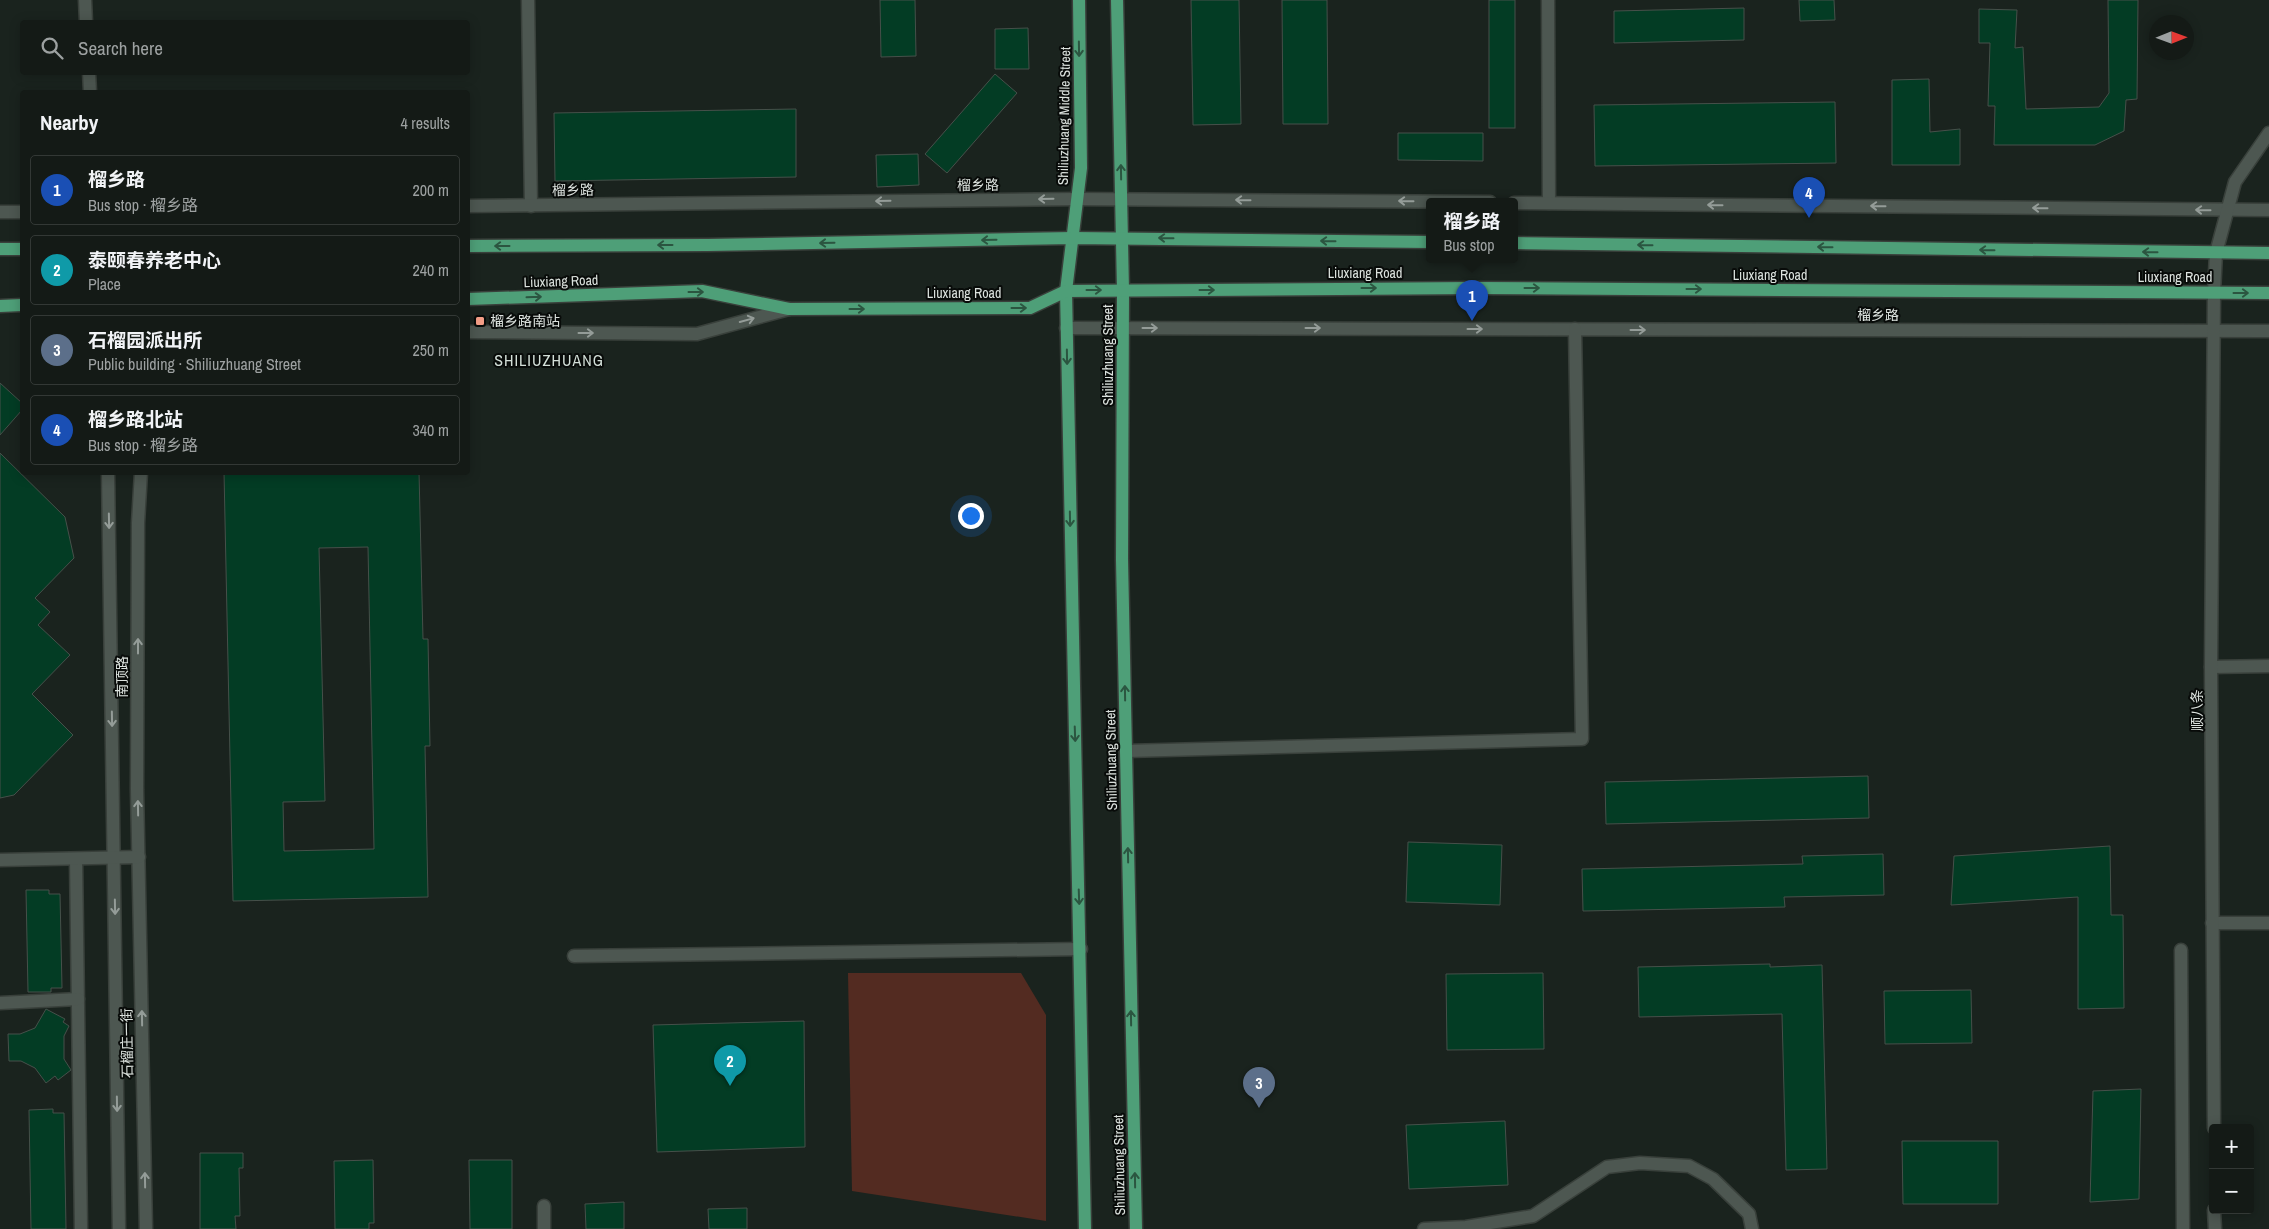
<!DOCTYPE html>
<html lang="en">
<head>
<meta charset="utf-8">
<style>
	body { margin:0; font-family:"Archivo Narrow","Noto Sans SC",sans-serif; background:#212723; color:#f1f3f6 }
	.controls { position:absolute; right:15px; bottom:15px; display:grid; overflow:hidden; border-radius:5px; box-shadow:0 2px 12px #0003 }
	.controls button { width:45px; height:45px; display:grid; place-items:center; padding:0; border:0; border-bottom:1px solid #333835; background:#141a16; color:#f1f3f6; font:25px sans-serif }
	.compass { position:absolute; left:2149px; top:15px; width:45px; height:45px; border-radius:50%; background:#141a16; box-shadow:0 2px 12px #0003; rotate:89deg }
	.you { position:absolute; left:970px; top:515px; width:18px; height:18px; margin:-12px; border:4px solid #fff; border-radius:50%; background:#1a73e8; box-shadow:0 0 0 8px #1a73e833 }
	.badge { display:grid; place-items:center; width:32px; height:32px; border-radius:50%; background:#ea580c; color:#fff; font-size:16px; font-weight:700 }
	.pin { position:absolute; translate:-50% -41px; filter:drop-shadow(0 1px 2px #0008) }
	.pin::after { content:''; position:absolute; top:26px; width:18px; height:15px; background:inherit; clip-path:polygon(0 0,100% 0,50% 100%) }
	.popup { position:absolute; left:1426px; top:198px; width:92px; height:65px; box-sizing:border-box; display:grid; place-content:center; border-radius:5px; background:#141a16; filter:drop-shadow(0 1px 4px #0005); font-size:16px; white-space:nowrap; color:#9da1a1 }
	.popup b { font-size:19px; color:#f1f3f6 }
	.popup::after { content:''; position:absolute; left:50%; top:100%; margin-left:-10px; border:10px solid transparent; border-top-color:#141a16 }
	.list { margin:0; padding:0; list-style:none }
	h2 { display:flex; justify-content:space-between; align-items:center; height:65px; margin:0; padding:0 20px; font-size:21px }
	h2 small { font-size:16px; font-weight:400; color:#9da1a1 }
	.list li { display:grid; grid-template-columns:32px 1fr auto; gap:15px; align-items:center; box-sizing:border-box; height:70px; margin:0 10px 10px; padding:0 10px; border:1px solid #333835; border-radius:5px }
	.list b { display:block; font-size:19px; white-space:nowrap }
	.list p { margin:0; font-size:16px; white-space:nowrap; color:#9da1a1 }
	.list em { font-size:16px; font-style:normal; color:#9da1a1 }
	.icon { flex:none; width:28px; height:28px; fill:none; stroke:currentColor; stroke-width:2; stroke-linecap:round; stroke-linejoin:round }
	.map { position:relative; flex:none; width:2269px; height:1229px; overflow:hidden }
	.search { position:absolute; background:#141a16; box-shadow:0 2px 12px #0003; left:20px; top:20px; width:450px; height:55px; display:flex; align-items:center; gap:12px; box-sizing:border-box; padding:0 18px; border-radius:5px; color:#9da1a1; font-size:19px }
	.panel { position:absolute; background:#141a16; box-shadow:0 2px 12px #0003; left:20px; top:90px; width:450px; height:385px; border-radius:5px }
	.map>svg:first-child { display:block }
	.green { fill:#532b21 }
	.building { fill:#033c24; stroke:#46504a; fill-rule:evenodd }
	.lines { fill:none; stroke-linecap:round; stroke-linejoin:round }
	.minor-casing { stroke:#39403b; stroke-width:15 }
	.major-casing { stroke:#39403b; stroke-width:15 }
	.minor { stroke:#4d5751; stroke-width:12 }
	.major { stroke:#4e9f78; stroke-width:12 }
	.oneway { stroke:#2b5540 }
	.oneway2 { stroke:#949c98 }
	.poi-dot { fill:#f49e87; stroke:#080b09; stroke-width:2 }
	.labels { text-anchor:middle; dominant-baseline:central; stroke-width:4; stroke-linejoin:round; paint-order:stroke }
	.street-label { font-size:14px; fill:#dce2de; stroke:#080b09 }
	.poi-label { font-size:14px; fill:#dce2de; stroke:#080b09; text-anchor:start }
	.quarter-label { font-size:16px; letter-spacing:1px; fill:#d3dfd8; stroke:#080b09 }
</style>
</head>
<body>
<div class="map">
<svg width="2269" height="1229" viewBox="0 0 2269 1229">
	<rect width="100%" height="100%" fill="#1a231e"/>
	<path class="green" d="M 848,973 L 1021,973 L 1046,1015 L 1046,1221 L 852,1191 Z"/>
	<g class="building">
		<path d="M 880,0 L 915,0 L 916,56 L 881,57 Z"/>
		<path d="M 1191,0 L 1239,0 L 1241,124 L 1193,125 Z"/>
		<path d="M 1282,0 L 1327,0 L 1328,124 L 1283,124 Z"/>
		<rect x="1489" y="0" width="26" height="128"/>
		<path d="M 1799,0 L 1834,0 L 1835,20 L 1800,21 Z"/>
		<path d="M 2108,0 L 2138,0 L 2137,99 L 2126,100 L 2124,131 L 2095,145 L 1994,145 L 1995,106 L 1988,106 L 1990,43 L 1979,43 L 1979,9 L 2017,10 L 2015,48 L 2023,47 L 2026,109 L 2099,107 L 2109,93 Z"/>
		<path d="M 1744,8 L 1744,40 L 1614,43 L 1614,11 Z"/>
		<path d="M 1028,28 L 1029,69 L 995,69 L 995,29 Z"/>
		<path d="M 995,74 L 1017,93 L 947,173 L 925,154 Z"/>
		<path d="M 1929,79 L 1930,132 L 1960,129 L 1960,165 L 1892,165 L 1892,80 Z"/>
		<path d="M 1835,102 L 1836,163 L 1595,166 L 1594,105 Z"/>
		<path d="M 796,109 L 796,177 L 555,181 L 554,113 Z"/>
		<path d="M 1398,133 L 1483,133 L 1483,161 L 1398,160 Z"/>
		<path d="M 918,154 L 919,185 L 877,187 L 876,155 Z"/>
		<path d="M 0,383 L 22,403 L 22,410 L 0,435 Z"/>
		<path d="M 0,453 L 65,517 L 74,558 L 35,598 L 50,612 L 38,625 L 70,655 L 32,694 L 73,735 L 14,795 L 0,798 Z"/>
		<path d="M 224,472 L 419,472 L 423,639 L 428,639 L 430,746 L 425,746 L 428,897 L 233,901 ZM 368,547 L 374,849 L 284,851 L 283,802 L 325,801 L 319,548 Z"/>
		<path d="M 1868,776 L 1869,818 L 1606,824 L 1605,782 Z"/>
		<path d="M 1408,842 L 1502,845 L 1500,905 L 1406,902 Z"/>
		<path d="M 2110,846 L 2111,915 L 2123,915 L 2124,1008 L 2078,1009 L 2078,897 L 1951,905 L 1954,856 Z"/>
		<path d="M 1883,854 L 1884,895 L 1784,897 L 1785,907 L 1583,911 L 1582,869 L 1803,864 L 1802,856 Z"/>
		<path d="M 26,890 L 49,890 L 49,894 L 60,894 L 62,988 L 51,988 L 51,992 L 28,992 Z"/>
		<path d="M 1770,964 L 1770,967 L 1822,965 L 1827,1169 L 1786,1170 L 1782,1014 L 1639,1017 L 1638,967 Z"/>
		<path d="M 1543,973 L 1544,1049 L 1447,1050 L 1446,974 Z"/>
		<path d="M 1971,990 L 1972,1043 L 1885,1044 L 1884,991 Z"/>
		<path d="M 46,1009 L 65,1019 L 63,1022 L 69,1026 L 64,1036 L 64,1059 L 71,1070 L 58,1080 L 55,1076 L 46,1083 L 35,1068 L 21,1061 L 9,1061 L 8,1034 L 20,1034 L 35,1028 Z"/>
		<path d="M 804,1021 L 805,1147 L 657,1152 L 653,1025 Z"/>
		<path d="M 2141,1089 L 2139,1199 L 2090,1202 L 2093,1091 Z"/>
		<path d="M 53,1109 L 53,1113 L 64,1113 L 66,1229 L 31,1229 L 29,1110 Z"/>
		<path d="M 1505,1121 L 1508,1185 L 1409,1189 L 1406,1125 Z"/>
		<path d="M 1902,1141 L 1998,1141 L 1998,1204 L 1903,1204 Z"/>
		<path d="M 200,1153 L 243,1153 L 243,1168 L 239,1168 L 240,1216 L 235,1216 L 236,1229 L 200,1229 Z"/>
		<path d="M 373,1160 L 374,1223 L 369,1223 L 369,1229 L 335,1229 L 334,1161 Z"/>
		<path d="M 469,1160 L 512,1160 L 512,1229 L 470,1229 Z"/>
		<path d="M 624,1202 L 624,1229 L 586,1229 L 585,1204 Z"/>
		<path d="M 747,1208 L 747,1229 L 709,1229 L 708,1209 Z"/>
	</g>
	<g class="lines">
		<defs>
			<g id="minor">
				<path d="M 85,0 L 86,22"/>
				<path d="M 528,0 L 531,206"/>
				<path d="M 1548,0 L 1549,203"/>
				<path d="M 89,72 L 90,92"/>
				<path d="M 1514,203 L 2269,210"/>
				<path d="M 468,206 L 1077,199 L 1490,202"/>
				<path d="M 0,212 L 22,212"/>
				<path d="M 1066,328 L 2269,331"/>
				<path d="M 468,332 L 697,334 L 789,309"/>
				<path d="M 108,472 L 119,1229"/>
				<path d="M 141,472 L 138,523 L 137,790 L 146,1229"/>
				<path d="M 2211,667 L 2269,666"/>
				<path d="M 1126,751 L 1582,739 L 1575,329"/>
				<path d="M 76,859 L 81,1229"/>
				<path d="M 0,860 L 139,857"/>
				<path d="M 2212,923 L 2269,923"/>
				<path d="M 2181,950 L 2183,1229"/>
				<path d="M 574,956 L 1081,949"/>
				<path d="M 0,1003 L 78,999"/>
				<path d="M 2214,1128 L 2211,667 L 2214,293 L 2216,253 L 2235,182 L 2269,133"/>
				<path d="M 544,1206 L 544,1229"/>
				<path d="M 2214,1210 L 2215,1229"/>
				<path d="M 1424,1229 L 1466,1227 L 1533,1216 L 1607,1167 L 1640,1163 L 1689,1166 L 1713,1179 L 1749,1214 L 1752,1229"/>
			</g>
			<g id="major">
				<path d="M 1079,0 L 1081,168 L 1066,291 L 1085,1229"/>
				<path d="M 1117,0 L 1123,290 L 1122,560 L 1136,1229"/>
				<path d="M 1514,243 L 2269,253"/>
				<path d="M 468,246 L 708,245 L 1073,238 L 1430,242"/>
				<path d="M 0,249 L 22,249"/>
				<path d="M 468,299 L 702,291 L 789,309 L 1030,308 L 1066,291 L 1475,288 L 2269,293"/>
				<path d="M 0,306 L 22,305"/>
			</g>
		</defs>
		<use href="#minor" class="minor-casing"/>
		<use href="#major" class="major-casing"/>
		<use href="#minor" class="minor"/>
		<use href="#major" class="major"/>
	</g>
	<defs><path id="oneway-shaft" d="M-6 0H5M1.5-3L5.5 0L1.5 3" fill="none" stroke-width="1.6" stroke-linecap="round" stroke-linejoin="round" transform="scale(1.25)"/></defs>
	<g class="oneway">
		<use href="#oneway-shaft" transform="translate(1079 49) rotate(89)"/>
		<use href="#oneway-shaft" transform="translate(1121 172) rotate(-91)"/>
		<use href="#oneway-shaft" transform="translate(1166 238) rotate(-179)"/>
		<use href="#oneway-shaft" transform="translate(989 240) rotate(179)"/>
		<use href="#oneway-shaft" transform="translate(1328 241) rotate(-179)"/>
		<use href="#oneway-shaft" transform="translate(827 243) rotate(179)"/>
		<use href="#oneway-shaft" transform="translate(665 245) rotate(180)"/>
		<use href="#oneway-shaft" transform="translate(1645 245) rotate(-179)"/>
		<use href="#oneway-shaft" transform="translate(502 246) rotate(180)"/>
		<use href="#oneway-shaft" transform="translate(1825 247) rotate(-179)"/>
		<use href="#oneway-shaft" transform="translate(1987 250) rotate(-179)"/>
		<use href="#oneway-shaft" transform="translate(2150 252) rotate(-179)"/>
		<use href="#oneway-shaft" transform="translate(1369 288)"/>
		<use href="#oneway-shaft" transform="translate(1532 288)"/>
		<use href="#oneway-shaft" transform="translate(1694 289)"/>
		<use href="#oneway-shaft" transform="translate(1094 290)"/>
		<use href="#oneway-shaft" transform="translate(1207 290)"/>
		<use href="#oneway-shaft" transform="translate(696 292)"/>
		<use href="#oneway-shaft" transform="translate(2241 293)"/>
		<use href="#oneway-shaft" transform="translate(534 297) rotate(-2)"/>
		<use href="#oneway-shaft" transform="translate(1019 308)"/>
		<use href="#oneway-shaft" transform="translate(857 309)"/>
		<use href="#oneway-shaft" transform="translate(1067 357) rotate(89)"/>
		<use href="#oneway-shaft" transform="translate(1070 519) rotate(89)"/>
		<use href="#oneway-shaft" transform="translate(1125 693) rotate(-91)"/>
		<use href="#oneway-shaft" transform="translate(1075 734) rotate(88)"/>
		<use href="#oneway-shaft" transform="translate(1128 855) rotate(-91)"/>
		<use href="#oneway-shaft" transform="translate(1079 897) rotate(88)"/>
		<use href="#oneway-shaft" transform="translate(1131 1018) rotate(-91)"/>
		<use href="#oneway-shaft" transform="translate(1135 1180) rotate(-91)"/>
	</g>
	<g class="oneway2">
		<use href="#oneway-shaft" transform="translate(1046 199) rotate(179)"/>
		<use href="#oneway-shaft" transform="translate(1243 200) rotate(-179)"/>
		<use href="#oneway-shaft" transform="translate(883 201) rotate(179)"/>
		<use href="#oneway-shaft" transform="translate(1406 201) rotate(-179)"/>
		<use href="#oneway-shaft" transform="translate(1715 205) rotate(-179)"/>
		<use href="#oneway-shaft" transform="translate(1878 206) rotate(-179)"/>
		<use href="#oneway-shaft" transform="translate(2040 208) rotate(-179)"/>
		<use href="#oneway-shaft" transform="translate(2203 210) rotate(-179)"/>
		<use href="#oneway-shaft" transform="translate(747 320) rotate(-15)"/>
		<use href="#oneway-shaft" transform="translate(1150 328)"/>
		<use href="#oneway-shaft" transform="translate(1313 328)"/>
		<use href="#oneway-shaft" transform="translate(1475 329)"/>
		<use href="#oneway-shaft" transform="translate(1638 330)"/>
		<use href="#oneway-shaft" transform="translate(586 333)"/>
		<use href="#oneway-shaft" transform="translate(109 521) rotate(89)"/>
		<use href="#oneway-shaft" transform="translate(138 646) rotate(-90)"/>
		<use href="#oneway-shaft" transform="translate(112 719) rotate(89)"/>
		<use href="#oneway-shaft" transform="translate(138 808) rotate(-91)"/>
		<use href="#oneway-shaft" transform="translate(115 907) rotate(89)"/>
		<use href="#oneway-shaft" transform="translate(142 1018) rotate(-91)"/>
		<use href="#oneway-shaft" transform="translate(117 1104) rotate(89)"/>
		<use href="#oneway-shaft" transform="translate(145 1180) rotate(-91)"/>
	</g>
	<rect class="poi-dot" x="475" y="316" width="10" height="10" rx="2.5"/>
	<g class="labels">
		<g class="street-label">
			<text transform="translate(1064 116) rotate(-89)">Shiliuzhuang Middle Street</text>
			<text transform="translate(978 185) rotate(-1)">榴乡路</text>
			<text transform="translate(573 190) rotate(-1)">榴乡路</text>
			<text x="1365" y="273">Liuxiang Road</text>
			<text x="1770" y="275">Liuxiang Road</text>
			<text x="2175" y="277">Liuxiang Road</text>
			<text transform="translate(561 281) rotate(-2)">Liuxiang Road</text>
			<text x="964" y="293">Liuxiang Road</text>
			<text x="1878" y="315">榴乡路</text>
			<text transform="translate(1108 355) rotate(-90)">Shiliuzhuang Street</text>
			<text transform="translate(122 677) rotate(-90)">南顶路</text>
			<text transform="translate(2197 710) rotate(-90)">顺八条</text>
			<text transform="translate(1111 760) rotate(-91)">Shiliuzhuang Street</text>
			<text transform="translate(127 1043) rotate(-91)">石榴庄一街</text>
			<text transform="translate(1119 1165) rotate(-91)">Shiliuzhuang Street</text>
		</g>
		<g class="poi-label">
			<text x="490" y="321">榴乡路南站</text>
		</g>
		<g class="quarter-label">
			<text x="549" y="360">SHILIUZHUANG</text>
		</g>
	</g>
</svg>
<div class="controls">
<button>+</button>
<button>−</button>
</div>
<svg class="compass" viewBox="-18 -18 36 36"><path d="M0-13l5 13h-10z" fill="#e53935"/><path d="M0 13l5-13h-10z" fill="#9da1a1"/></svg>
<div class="you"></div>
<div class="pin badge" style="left:1472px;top:321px;background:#1a4fb4">1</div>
<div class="popup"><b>榴乡路</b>Bus stop</div>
<div class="pin badge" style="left:730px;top:1086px;background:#0f9aa8">2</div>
<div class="pin badge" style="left:1259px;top:1108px;background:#5c6f8a">3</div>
<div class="pin badge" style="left:1809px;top:218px;background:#1a4fb4">4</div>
<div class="search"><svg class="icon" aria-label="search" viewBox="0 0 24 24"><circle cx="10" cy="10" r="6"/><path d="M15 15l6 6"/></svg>Search here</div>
<section class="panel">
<h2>Nearby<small>4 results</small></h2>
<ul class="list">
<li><span class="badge" style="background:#1a4fb4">1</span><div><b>榴乡路</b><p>Bus stop · 榴乡路</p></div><em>200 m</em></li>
<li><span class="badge" style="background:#0f9aa8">2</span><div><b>泰颐春养老中心</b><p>Place</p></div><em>240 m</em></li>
<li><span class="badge" style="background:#5c6f8a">3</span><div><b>石榴园派出所</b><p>Public building · Shiliuzhuang Street</p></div><em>250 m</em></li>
<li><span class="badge" style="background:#1a4fb4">4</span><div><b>榴乡路北站</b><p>Bus stop · 榴乡路</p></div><em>340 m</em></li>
</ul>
</section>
</div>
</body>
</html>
